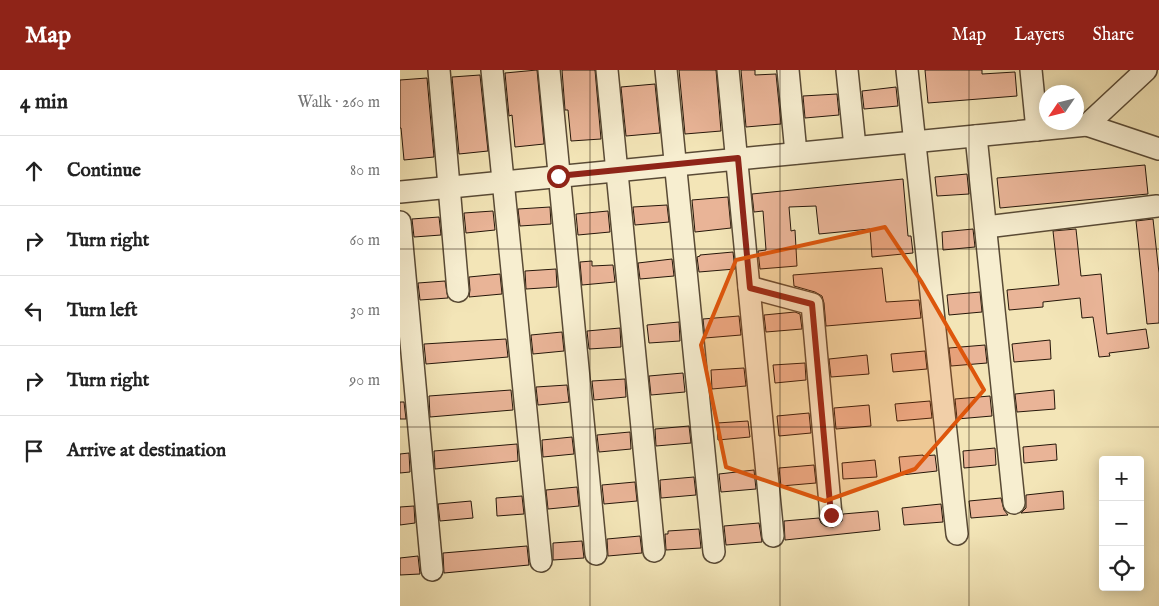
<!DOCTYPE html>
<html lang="en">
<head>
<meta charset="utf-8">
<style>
	body { margin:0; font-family:"IM FELL English",serif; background:#f2f2f2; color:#222 }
	.controls { position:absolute; right:15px; bottom:15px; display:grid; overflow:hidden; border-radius:5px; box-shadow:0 2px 12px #0003 }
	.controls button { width:45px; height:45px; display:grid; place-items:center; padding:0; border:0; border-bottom:1px solid #e0e0e0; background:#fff; color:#222; font:25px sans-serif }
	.compass { position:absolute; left:639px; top:15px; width:45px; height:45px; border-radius:50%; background:#fff; box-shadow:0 2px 12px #0003; rotate:235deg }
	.stop { position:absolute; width:15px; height:15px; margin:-11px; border:4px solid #8f2418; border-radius:50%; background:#fff }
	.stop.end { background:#8f2418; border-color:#fff; box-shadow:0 1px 5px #0008 }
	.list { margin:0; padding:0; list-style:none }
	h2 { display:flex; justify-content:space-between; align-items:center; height:65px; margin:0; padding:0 20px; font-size:21px }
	h2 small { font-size:16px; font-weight:400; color:#767676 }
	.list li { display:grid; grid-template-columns:32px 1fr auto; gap:15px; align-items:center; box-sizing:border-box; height:70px; padding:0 20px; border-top:1px solid #e0e0e0 }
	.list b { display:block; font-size:19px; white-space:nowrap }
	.list em { font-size:16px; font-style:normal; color:#767676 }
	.icon { flex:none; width:28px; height:28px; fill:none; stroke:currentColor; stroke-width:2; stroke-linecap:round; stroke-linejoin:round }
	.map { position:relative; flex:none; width:759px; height:536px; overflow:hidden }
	header { display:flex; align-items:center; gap:30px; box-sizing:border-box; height:70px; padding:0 25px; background:#8f2418; color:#fff }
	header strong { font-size:24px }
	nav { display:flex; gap:28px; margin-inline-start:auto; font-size:18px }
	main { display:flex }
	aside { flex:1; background:#fff }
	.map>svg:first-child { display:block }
	.building { fill:#e9b497; stroke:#26170a }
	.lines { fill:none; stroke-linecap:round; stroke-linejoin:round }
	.minor-casing { stroke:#594a35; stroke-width:24 }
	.minor { stroke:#f7eed0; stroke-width:21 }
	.route { stroke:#8f2418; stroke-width:6 }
	.marked { fill:#de560c; fill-opacity:0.2; stroke:#de560c; stroke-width:4; stroke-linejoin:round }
	.grid { fill:none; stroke:#26170a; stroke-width:1; stroke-opacity:0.55 }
</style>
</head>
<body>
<header>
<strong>Map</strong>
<nav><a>Map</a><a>Layers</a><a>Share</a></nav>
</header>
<main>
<aside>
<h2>4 min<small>Walk · 260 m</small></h2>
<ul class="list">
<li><svg class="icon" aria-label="ahead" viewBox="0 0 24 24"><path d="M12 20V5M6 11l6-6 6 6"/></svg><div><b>Continue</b></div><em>80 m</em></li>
<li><svg class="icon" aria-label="right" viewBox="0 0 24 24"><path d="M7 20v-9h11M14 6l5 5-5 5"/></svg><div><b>Turn right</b></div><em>60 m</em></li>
<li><svg class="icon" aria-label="left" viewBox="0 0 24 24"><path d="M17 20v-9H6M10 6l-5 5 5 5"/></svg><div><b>Turn left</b></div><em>30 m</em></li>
<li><svg class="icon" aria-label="right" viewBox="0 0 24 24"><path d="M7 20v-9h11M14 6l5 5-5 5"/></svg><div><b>Turn right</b></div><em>90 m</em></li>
<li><svg class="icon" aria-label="arrive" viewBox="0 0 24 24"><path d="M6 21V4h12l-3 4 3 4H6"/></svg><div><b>Arrive at destination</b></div></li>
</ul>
</aside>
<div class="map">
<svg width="759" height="536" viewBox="0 0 759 536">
	<rect width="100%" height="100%" fill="#f3e5b7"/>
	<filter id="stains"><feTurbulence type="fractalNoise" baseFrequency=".004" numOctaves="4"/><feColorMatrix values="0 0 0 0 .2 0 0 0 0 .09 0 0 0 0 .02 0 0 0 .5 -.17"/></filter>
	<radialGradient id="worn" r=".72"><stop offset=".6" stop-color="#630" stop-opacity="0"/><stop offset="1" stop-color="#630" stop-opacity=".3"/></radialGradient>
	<g class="building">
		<path d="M 137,0 L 144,74 L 115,77 L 112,45 L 109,46 L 105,3 Z"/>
		<path d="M 162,0 L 195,0 L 201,69 L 171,71 L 168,40 L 165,40 Z"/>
		<path d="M 279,0 L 316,0 L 321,61 L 285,64 Z"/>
		<path d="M 341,0 L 355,0 L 355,5 L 376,4 L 381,54 L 346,57 Z"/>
		<path d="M 525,0 L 582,0 L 582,4 L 615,2 L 617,26 L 528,33 Z"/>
		<path d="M 80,5 L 88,81 L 59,84 L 52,7 Z"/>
		<path d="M 27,8 L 34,87 L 4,90 L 1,58 L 0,58 L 0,10 Z"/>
		<path d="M 255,14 L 260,63 L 226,66 L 221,17 Z"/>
		<path d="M 496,17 L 498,36 L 464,39 L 462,21 Z"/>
		<path d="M 437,24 L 439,45 L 405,48 L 403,26 Z"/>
		<path d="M 745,95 L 748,124 L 600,138 L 597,108 Z"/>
		<path d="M 567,104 L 569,124 L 537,126 L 535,107 Z"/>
		<path d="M 503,109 L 508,166 L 511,166 L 513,183 L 472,187 L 470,159 L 419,164 L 416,136 L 389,137 L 391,161 L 395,160 L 397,196 L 360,199 L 358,181 L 366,180 L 363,141 L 354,142 L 352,124 Z"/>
		<path d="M 328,127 L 331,158 L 295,162 L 292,130 Z"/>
		<path d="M 267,135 L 269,152 L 235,155 L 233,137 Z"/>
		<path d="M 150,137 L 151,154 L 120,156 L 118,139 Z"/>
		<path d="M 93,141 L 95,160 L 66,163 L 64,143 Z"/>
		<path d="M 208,141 L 210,162 L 178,165 L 176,144 Z"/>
		<path d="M 39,147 L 41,165 L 14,167 L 12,149 Z"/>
		<path d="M 753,149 L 759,203 L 759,253 L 747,254 L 736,151 Z"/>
		<path d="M 573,159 L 575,177 L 543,180 L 542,162 Z"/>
		<path d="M 676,159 L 681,206 L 701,204 L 707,264 L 746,259 L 749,278 L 709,283 L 710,286 L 699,287 L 693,247 L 682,248 L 680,228 L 643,232 L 643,237 L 609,240 L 607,220 L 659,215 L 653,161 Z"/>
		<path d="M 333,182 L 335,199 L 299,202 L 297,187 L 300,186 L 300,185 Z"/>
		<path d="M 272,189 L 274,206 L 240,209 L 238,193 Z"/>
		<path d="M 192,191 L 192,196 L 213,195 L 215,212 L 182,215 L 180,192 Z"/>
		<path d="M 482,198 L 486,232 L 519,230 L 521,248 L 426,256 L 424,233 L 422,226 L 415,222 L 394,216 L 393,205 Z"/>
		<path d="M 156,199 L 157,217 L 126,219 L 125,201 Z"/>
		<path d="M 100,204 L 102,224 L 69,227 L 70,220 L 69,207 Z"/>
		<path d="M 45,211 L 48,228 L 20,230 L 18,213 Z"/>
		<path d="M 580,222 L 582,242 L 549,245 L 547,225 Z"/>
		<path d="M 395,242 L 400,244 L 402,259 L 366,262 L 364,245 Z"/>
		<path d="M 339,246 L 341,265 L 305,268 L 303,249 Z"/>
		<path d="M 279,252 L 280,271 L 249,273 L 247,255 Z"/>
		<path d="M 220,258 L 221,277 L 189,279 L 187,261 Z"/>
		<path d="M 162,262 L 164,281 L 133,284 L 131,265 Z"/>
		<path d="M 106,269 L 108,287 L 26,294 L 24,274 Z"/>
		<path d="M 650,270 L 651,289 L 614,292 L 612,274 Z"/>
		<path d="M 585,275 L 587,293 L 551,296 L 549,278 Z"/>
		<path d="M 525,281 L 527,299 L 493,302 L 491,284 Z"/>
		<path d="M 467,285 L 469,304 L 431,307 L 429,289 Z"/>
		<path d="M 405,293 L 406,310 L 375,313 L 373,295 Z"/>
		<path d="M 344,298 L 346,316 L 312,319 L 311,300 Z"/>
		<path d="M 283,303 L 285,322 L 251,325 L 249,306 Z"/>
		<path d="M 225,309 L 226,327 L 194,330 L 192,311 Z"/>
		<path d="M 167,315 L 169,332 L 138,335 L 136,317 Z"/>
		<path d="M 111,320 L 113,340 L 30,347 L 29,326 Z"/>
		<path d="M 654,320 L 655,339 L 617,342 L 615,324 Z"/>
		<path d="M 590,326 L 592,346 L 557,349 L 555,329 Z"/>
		<path d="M 530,331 L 532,348 L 497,351 L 495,334 Z"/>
		<path d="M 0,332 L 4,332 L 6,349 L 0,349 Z"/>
		<path d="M 469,335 L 471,356 L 436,359 L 434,338 Z"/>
		<path d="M 409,343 L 411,363 L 379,366 L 377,346 Z"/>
		<path d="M 348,351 L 350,367 L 318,370 L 317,353 Z"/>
		<path d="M 289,356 L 291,373 L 256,376 L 255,359 Z"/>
		<path d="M 230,362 L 231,379 L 199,382 L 197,365 Z"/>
		<path d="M 172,367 L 174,384 L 143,387 L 142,370 Z"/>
		<path d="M 117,374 L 118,391 L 35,399 L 34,381 Z"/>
		<path d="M 656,374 L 657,390 L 624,393 L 623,377 Z"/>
		<path d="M 595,378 L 596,395 L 564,398 L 563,381 Z"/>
		<path d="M 9,383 L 10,402 L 0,403 L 0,384 Z"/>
		<path d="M 523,385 L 523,386 L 535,385 L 537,401 L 501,405 L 499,387 Z"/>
		<path d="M 475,390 L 477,407 L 443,409 L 442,393 Z"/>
		<path d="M 414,395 L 416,413 L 381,416 L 379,398 Z"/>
		<path d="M 354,400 L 356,419 L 321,422 L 319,404 Z"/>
		<path d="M 294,407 L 296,425 L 261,428 L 260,410 Z"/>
		<path d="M 235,412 L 237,431 L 204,434 L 202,415 Z"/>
		<path d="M 177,417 L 179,436 L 148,439 L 146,420 Z"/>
		<path d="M 663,421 L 664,439 L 621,443 L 626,438 L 626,425 Z"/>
		<path d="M 122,426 L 124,444 L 97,446 L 96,428 Z"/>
		<path d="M 601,428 L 604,440 L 608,445 L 571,448 L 569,431 Z"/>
		<path d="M 71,431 L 73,448 L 40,451 L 38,434 Z"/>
		<path d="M 541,434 L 543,452 L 504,455 L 502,438 Z"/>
		<path d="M 14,436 L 15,453 L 0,455 L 0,437 Z"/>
		<path d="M 478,441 L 480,460 L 385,470 L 384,451 L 419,448 L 421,453 L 425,456 L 433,457 L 438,455 L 442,451 L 443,444 Z"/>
		<path d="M 359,453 L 362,472 L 326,475 L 324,456 Z"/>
		<path d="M 299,459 L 301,478 L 266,480 L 265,464 L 268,464 L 268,461 Z"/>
		<path d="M 240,466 L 242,483 L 208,486 L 207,469 Z"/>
		<path d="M 182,471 L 184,488 L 153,490 L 153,473 Z"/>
		<path d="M 127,476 L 129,495 L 44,503 L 43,483 Z"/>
		<path d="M 18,486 L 20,504 L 0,505 L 0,488 Z"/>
	</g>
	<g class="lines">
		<defs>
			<g id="minor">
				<path d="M 39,0 L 58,221"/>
				<path d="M 92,0 L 141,491"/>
				<path d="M 149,0 L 196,484"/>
				<path d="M 207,0 L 254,481"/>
				<path d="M 266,0 L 314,482"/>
				<path d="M 328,0 L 373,466"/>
				<path d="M 388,0 L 396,83"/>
				<path d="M 447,0 L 455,77"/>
				<path d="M 507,0 L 557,464"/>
				<path d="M 631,0 L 637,60"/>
				<path d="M 687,55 L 759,79"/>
				<path d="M 576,66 L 614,433"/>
				<path d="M 0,122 L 687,55 L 746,0"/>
				<path d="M 0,152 L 32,500"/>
				<path d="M 586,157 L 757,136"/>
				<path d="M 349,217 L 412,234 L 431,445"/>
			</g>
		</defs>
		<use href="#minor" class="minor-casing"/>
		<use href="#minor" class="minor"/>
	</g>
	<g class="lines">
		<path class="route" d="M 158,106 L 338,88 L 350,218 L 412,234 L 431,445"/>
	</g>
	<path class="marked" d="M 485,157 L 521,211 L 584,320 L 515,399 L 425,431 L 326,397 L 301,275 L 336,190 Z"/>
	<path class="grid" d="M 190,0 L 190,536M 380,0 L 380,536M 569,0 L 569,536M 0,179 L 759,179M 0,357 L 759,357"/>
	<rect width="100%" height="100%" filter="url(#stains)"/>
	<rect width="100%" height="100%" fill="url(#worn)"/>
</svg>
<div class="controls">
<button>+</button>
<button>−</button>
<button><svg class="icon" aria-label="locate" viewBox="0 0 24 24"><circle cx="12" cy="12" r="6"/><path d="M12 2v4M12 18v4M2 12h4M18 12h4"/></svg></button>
</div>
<svg class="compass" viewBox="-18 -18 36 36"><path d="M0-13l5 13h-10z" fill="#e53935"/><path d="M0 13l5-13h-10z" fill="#767676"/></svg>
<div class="stop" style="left:158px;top:106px"></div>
<div class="stop end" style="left:431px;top:445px"></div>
</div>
</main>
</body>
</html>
